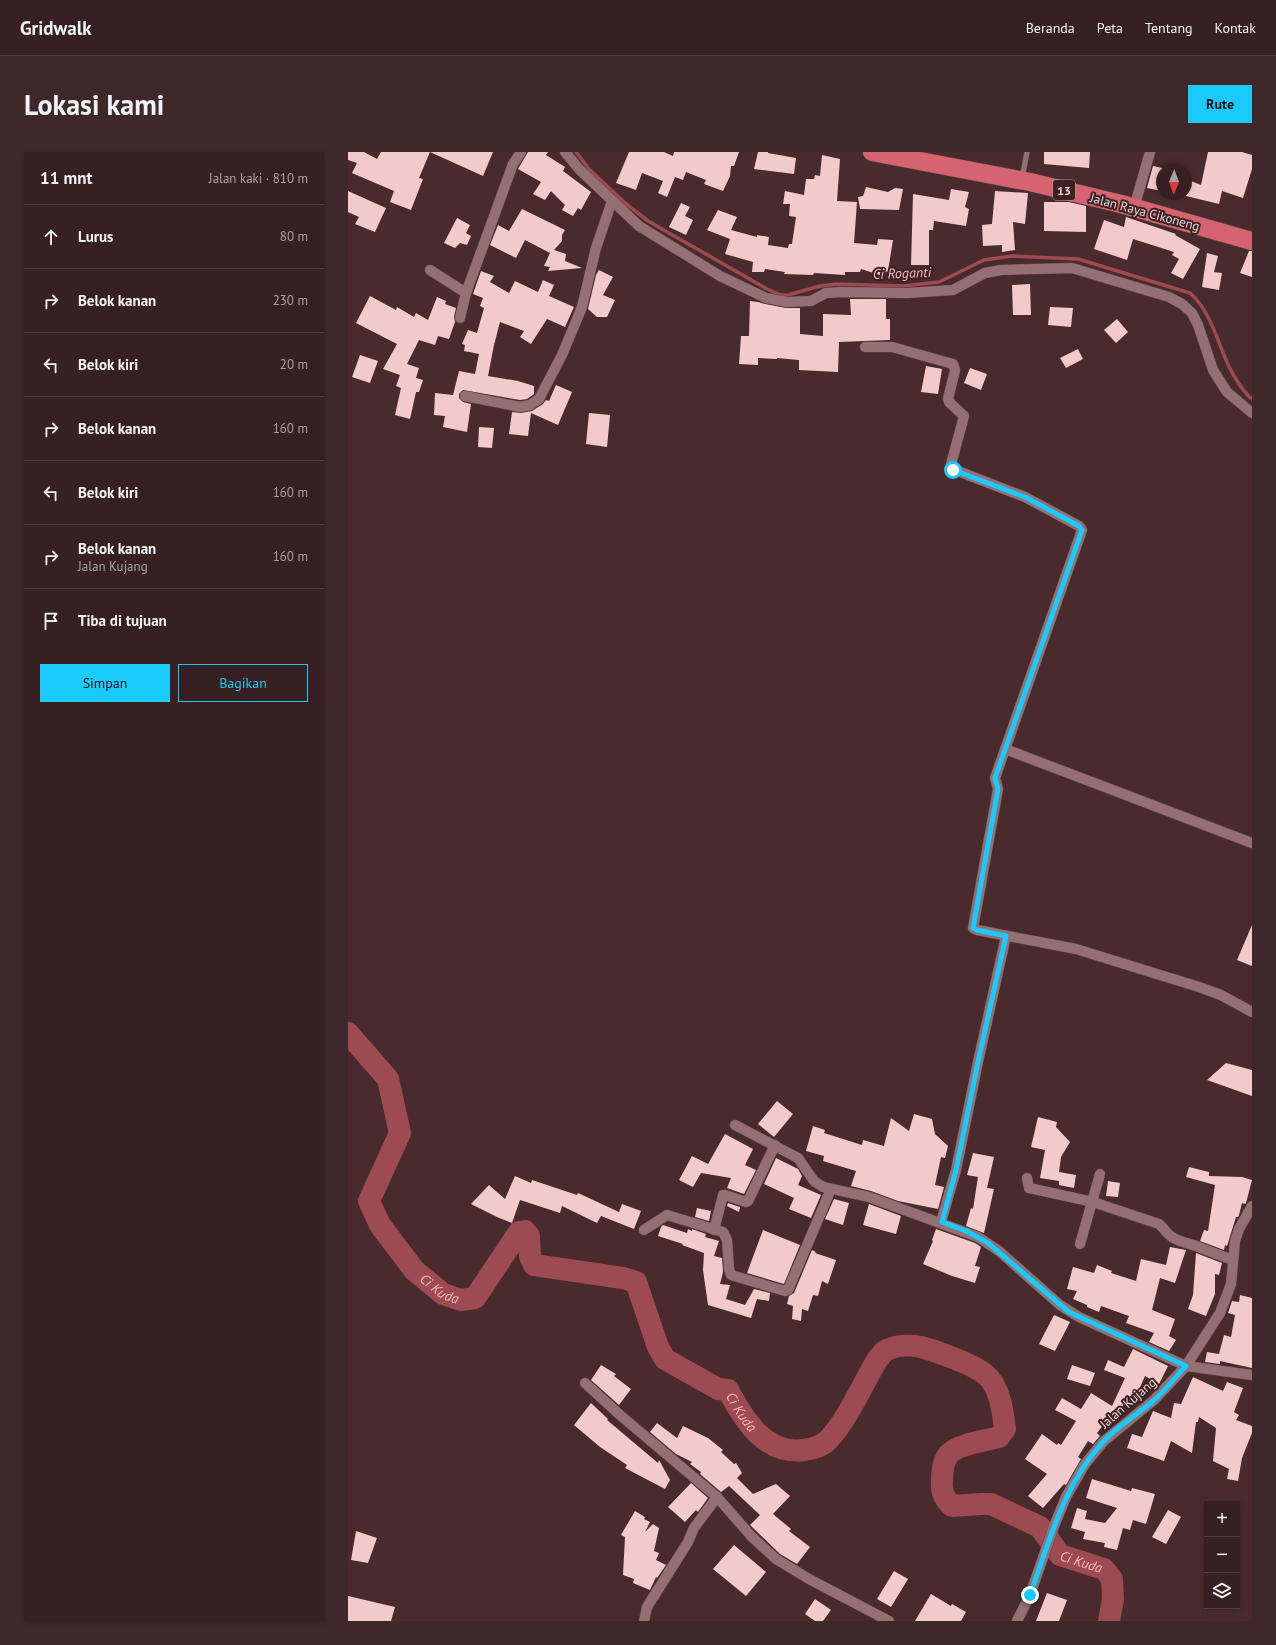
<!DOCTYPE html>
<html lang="id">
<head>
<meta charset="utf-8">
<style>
	body { margin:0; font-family:"PT Sans",sans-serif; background:#3e282a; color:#f1f3f6 }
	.controls { position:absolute; right:12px; bottom:12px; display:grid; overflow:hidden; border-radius:0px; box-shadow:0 2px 6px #0003 }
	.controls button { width:36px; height:36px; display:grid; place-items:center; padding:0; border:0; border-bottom:1px solid #513e40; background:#372022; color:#f1f3f6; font:20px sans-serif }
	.compass { position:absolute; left:808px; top:12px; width:36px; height:36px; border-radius:50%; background:#372022; box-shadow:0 2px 6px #0003; rotate:181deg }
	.stop { position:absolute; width:12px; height:12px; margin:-9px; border:3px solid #1acafc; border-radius:50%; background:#fff }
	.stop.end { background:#1acafc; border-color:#fff; box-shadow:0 1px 4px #0008 }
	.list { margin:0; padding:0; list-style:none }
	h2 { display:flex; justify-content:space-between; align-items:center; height:52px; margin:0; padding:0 16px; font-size:17px }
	h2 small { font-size:13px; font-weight:400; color:#aaa3a5 }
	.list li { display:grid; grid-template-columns:26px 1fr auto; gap:12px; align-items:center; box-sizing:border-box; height:64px; padding:0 16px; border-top:1px solid #513e40 }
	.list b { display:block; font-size:15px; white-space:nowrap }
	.list p { margin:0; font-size:13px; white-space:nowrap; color:#aaa3a5 }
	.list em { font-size:13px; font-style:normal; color:#aaa3a5 }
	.actions { display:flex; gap:8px; padding:12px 16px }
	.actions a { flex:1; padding:9px 0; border:1px solid #1acafc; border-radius:0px; text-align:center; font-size:14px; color:#1acafc }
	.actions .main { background:#1acafc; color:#111 }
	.icon { flex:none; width:22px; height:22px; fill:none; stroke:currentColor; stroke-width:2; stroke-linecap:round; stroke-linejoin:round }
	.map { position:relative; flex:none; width:904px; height:1469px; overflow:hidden; border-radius:0px }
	header { display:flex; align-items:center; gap:24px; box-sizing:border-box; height:56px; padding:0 20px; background:#372022; border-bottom:1px solid #513e40 }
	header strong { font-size:19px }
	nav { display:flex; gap:22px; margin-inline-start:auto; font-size:14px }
	.intro { display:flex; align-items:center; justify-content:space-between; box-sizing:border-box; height:96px; padding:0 24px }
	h1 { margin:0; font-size:28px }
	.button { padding:10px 18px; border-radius:0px; background:#1acafc; color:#111; font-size:14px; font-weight:700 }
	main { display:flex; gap:24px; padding:0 24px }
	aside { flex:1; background:#372022; border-radius:0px; box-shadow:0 2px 6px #0003 }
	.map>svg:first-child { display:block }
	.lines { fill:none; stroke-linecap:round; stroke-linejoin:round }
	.stream { stroke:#9d4a53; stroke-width:3.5 }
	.river { stroke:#9d4a53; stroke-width:22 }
	.building { fill:#f2cacc }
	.lane-casing { stroke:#62494b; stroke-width:6 }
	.street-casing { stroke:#62494b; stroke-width:11 }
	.highway-casing { stroke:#62494b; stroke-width:19 }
	.lane { stroke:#947072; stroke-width:5 }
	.street { stroke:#947072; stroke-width:10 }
	.highway { stroke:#d56370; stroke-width:18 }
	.route { stroke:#1acafc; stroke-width:5 }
	.labels { text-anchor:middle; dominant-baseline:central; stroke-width:4; stroke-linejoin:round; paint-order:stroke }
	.shield { fill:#3e2123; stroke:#b69fa0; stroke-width:1 }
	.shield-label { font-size:12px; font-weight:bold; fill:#e9d5d6 }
	.street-label { font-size:13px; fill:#e9d5d6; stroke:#3e2123 }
	.water-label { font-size:14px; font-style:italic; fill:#feb7bb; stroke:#3e2123 }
</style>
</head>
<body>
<header>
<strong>Gridwalk</strong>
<nav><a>Beranda</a><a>Peta</a><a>Tentang</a><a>Kontak</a></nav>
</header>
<div class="intro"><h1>Lokasi kami</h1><a class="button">Rute</a></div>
<main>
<aside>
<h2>11 mnt<small>Jalan kaki · 810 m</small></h2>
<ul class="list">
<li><svg class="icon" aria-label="ahead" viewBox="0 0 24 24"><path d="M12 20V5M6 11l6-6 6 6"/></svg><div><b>Lurus</b></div><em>80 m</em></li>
<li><svg class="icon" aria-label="right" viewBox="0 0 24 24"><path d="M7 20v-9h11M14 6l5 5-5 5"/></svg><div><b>Belok kanan</b></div><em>230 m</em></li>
<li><svg class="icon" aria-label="left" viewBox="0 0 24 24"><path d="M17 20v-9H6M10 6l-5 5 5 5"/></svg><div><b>Belok kiri</b></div><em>20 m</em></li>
<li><svg class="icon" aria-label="right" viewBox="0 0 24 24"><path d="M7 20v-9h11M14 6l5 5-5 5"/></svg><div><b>Belok kanan</b></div><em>160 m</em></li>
<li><svg class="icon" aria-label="left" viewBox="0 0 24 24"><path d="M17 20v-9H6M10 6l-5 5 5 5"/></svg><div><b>Belok kiri</b></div><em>160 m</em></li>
<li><svg class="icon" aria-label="right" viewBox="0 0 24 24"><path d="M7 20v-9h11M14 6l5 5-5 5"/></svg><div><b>Belok kanan</b><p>Jalan Kujang</p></div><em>160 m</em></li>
<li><svg class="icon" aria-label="arrive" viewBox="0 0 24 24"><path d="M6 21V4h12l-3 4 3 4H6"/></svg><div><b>Tiba di tujuan</b></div></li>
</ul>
<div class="actions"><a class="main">Simpan</a><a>Bagikan</a></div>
</aside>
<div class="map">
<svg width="904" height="1469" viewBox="0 0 904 1469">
	<rect width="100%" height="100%" fill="#492b2d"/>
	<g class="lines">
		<path class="stream" d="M 228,0 L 241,17 L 277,51 L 300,69 L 419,137 L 433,143 L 440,143 L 472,134 L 489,132 L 555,134 L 591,130 L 636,108 L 664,104 L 730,107 L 842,141 C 869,165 871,207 894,236 C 897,240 900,244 904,247"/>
		<path class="river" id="s1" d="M 0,881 L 40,927 L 52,981 L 21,1049 L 32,1073 L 66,1118 L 95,1142 L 113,1148 L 127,1146 L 171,1080 L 177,1079 L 181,1084 L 182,1104 L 186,1113 L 275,1126 L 288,1130 L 310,1195 L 317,1207 L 370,1237 L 380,1238 C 396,1268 417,1303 456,1298 C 465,1297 475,1294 481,1287 C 499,1268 515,1232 529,1208 C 531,1206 534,1201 537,1199 C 547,1193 562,1193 573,1195 C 588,1199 627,1213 638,1223 C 652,1235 655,1260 657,1277 L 651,1285 C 637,1289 610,1292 601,1302 C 595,1309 594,1321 594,1329 C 593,1340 596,1347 604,1354 L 633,1352 L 643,1352 L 692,1375 L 712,1403 L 756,1417 L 764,1427 L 765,1447 L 761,1469"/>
	</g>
	<g class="building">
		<path d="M 0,0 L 16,0 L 29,7 L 33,0 L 82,0 L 71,26 L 75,27 L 63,58 L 42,50 L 46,39 L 4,21 L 9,11 L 0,8 Z"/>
		<path d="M 82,0 L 145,0 L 135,24 Z"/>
		<path d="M 180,0 L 200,0 L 198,3 L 217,15 L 215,19 L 243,40 L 233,58 L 230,56 L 225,64 L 214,58 L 217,53 L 203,39 L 197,48 L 185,42 L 193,30 L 170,17 Z"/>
		<path d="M 281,0 L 316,0 L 325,4 L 326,0 L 391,0 L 386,14 L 383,14 L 382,24 L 375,39 L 356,32 L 358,28 L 338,20 L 335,28 L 327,25 L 319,45 L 310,41 L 315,29 L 294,21 L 288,38 L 268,31 Z"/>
		<path d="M 410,0 L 420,0 L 420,1 L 448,6 L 446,22 L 406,17 Z"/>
		<path d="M 696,0 L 742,0 L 741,16 L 696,12 Z"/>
		<path d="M 860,0 L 894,0 L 904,3 L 904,17 L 895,46 L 874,39 L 871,52 L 838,44 L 838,27 L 853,33 Z"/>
		<path d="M 474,3 L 492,7 L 489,49 L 509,50 L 506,91 L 529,93 L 530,87 L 545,88 L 540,119 L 532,123 L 513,117 L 512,120 L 497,120 L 497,123 L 466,121 L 465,123 L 436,122 L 437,120 L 417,117 L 416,120 L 404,120 L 405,110 L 377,102 L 382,87 L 359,78 L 370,58 L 389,65 L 383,78 L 409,85 L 409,83 L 421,85 L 420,93 L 440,96 L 441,92 L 444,92 L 448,65 L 441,64 L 442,52 L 435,52 L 437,39 L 456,43 L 458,27 L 466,27 L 467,23 L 472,24 Z"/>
		<path d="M 805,14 L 814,16 L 814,39 L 799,36 Z"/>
		<path d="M 518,35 L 540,40 L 547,36 L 555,37 L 551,58 L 512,57 L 510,45 L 515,44 Z"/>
		<path d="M 603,37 L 621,40 L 617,55 L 621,57 L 618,74 L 586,69 L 585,78 L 581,78 L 581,113 L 563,113 L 565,42 L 601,48 Z"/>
		<path d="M 0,39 L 38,56 L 27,80 L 7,72 L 11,65 L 0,60 Z"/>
		<path d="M 647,39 L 680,41 L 677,72 L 665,70 L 667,98 L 654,100 L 654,93 L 635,94 L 634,73 L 644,72 Z"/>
		<path d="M 696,50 L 721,50 L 738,54 L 738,80 L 696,79 Z"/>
		<path d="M 333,51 L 342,55 L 337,64 L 345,68 L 338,83 L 321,75 Z"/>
		<path d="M 174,57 L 217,78 L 214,83 L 214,89 L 206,98 L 218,102 L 217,109 L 234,116 L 200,119 L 202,115 L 196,114 L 202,101 L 177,88 L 168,106 L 142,93 L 150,73 L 161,79 Z"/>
		<path d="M 778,65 L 828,82 L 827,83 L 852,97 L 835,127 L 823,121 L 831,107 L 824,103 L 826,100 L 785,87 L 779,108 L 746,97 L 756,68 L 776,75 Z"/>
		<path d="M 109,66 L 122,73 L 118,81 L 123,84 L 119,93 L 112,91 L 107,96 L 96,91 Z"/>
		<path d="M 901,99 L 904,99 L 904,125 L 892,121 Z"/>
		<path d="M 859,101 L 870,104 L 866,120 L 874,121 L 871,138 L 854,135 Z"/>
		<path d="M 251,118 L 265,125 L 255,143 L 267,148 L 259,165 L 249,165 L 240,157 L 248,123 Z"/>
		<path d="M 133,119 L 146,124 L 142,130 L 161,141 L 167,129 L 190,140 L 195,128 L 206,133 L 201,144 L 226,155 L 217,175 L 199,167 L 183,192 L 172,185 L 176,179 L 152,170 L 146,193 L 140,224 L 170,229 L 186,234 L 186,242 L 179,247 L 172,248 L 115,238 L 111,242 L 111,246 L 115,250 L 123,252 L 119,280 L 95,275 L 97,264 L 86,263 L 87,241 L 105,243 L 111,219 L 127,222 L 131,202 L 116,199 L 117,193 L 114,192 L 120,178 L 129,181 L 136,156 L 132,154 L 135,146 L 125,142 Z"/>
		<path d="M 682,132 L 683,163 L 665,163 L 664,133 Z"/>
		<path d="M 22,144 L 48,158 L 49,155 L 66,165 L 68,161 L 80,168 L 89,145 L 98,149 L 97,152 L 108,156 L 106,165 L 107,170 L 101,187 L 90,184 L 87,193 L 71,188 L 59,212 L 71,216 L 68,226 L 75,228 L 71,240 L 68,240 L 62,267 L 47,263 L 53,236 L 48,234 L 52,223 L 35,217 L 49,192 L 8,171 Z"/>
		<path d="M 502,147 L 538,147 L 538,167 L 542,167 L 542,188 L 491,190 L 490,220 L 451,218 L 451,208 L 429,206 L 429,207 L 410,206 L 410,213 L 391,212 L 393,184 L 401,184 L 402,149 L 410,150 L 417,152 L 438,156 L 452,156 L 452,182 L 475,184 L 475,162 L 503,163 Z"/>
		<path d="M 702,155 L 725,156 L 723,175 L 700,173 Z"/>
		<path d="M 769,167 L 780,180 L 768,191 L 756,178 Z"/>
		<path d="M 730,197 L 735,207 L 718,216 L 712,206 Z"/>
		<path d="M 12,203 L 30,209 L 22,231 L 4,225 Z"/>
		<path d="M 578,214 L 594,217 L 590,242 L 573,240 Z"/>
		<path d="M 622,216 L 639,222 L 633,238 L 616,231 Z"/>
		<path d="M 208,233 L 224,240 L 210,273 L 183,261 L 180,284 L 161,282 L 164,260 L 173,261 L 184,259 L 195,252 L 198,248 L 201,249 Z"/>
		<path d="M 241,261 L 262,263 L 259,295 L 238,292 Z"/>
		<path d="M 131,275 L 146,276 L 144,296 L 130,295 Z"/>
		<path d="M 904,773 L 904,814 L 889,808 Z"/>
		<path d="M 878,911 L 904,918 L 904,944 L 859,928 Z"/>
		<path d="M 429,949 L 445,962 L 426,985 L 410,972 Z"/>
		<path d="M 566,962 L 584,967 L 587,982 L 600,994 L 597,1006 L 593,1005 L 587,1033 L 596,1035 L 590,1057 L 550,1049 L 523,1039 L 503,1034 L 508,1019 L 475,1009 L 476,1004 L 458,999 L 465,974 L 477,978 L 476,981 L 514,993 L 515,988 L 536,994 L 543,966 L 561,979 Z"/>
		<path d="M 690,965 L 709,970 L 708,975 L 722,990 L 713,1005 L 711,1020 L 728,1023 L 726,1036 L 711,1033 L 711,1029 L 692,1026 L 697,998 L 683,995 Z"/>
		<path d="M 377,982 L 405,997 L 397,1013 L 408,1018 L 396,1042 L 379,1036 L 383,1026 L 353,1021 L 345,1035 L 331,1028 L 344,1004 L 360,1012 Z"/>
		<path d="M 625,1001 L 646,1005 L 639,1036 L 646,1037 L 636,1081 L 618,1074 L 623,1056 L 625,1057 L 630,1025 L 619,1023 Z"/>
		<path d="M 428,1006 L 450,1017 L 454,1024 L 450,1033 L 473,1043 L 463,1066 L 441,1057 L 446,1046 L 416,1032 Z"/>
		<path d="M 841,1015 L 861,1020 L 861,1024 L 894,1025 L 904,1028 L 898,1051 L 897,1052 L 894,1051 L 891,1063 L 890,1065 L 888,1065 L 879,1094 L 877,1093 L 876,1098 L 852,1089 L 856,1078 L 860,1079 L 867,1033 L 838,1025 Z"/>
		<path d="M 167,1024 L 183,1031 L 184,1028 L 229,1043 L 230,1041 L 271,1060 L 274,1052 L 293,1059 L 286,1077 L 253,1064 L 249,1071 L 214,1054 L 212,1061 L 172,1048 L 164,1071 L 149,1065 L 123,1052 L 141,1033 L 157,1047 Z"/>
		<path d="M 760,1029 L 772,1031 L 770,1045 L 758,1044 Z"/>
		<path d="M 486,1047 L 501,1051 L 495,1073 L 477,1067 Z"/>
		<path d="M 380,1051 L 392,1055 L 391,1060 L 379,1054 Z"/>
		<path d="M 521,1052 L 553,1064 L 548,1082 L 515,1073 Z"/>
		<path d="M 349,1056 L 363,1059 L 361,1069 L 347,1065 Z"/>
		<path d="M 315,1073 L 339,1081 L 340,1077 L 344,1079 L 344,1077 L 358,1082 L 357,1085 L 371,1089 L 366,1104 L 374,1106 L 375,1120 L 372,1132 L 382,1133 L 378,1147 L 397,1153 L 406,1137 L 422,1141 L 421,1149 L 409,1147 L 403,1166 L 360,1153 L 355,1118 L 356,1101 L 334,1093 L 335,1092 L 310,1084 L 313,1075 Z"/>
		<path d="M 588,1077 L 627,1091 L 633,1095 L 627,1114 L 632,1115 L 627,1131 L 604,1124 L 575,1112 L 585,1089 L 584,1088 Z"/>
		<path d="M 415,1078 L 452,1093 L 436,1132 L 399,1121 Z"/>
		<path d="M 822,1095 L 838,1098 L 827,1131 L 812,1126 L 804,1158 L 827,1167 L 821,1184 L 828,1188 L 821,1199 L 801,1190 L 806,1181 L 778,1171 L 781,1164 L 753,1154 L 751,1160 L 739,1155 L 739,1153 L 725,1147 L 729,1139 L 719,1137 L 725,1115 L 746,1121 L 749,1113 L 764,1119 L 763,1121 L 788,1129 L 793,1107 L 818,1113 Z"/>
		<path d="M 464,1098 L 468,1100 L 467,1101 L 488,1108 L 480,1132 L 474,1129 L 470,1144 L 465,1143 L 460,1159 L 454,1157 L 453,1169 L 444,1167 L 445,1154 L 439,1152 L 441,1144 L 446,1141 Z"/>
		<path d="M 848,1101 L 874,1111 L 871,1123 L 867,1122 L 867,1142 L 858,1164 L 840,1157 L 845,1143 Z"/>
		<path d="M 892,1143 L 904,1146 L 904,1216 L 872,1209 L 872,1212 L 857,1210 L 859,1200 L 871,1202 L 876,1183 L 883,1185 L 887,1163 L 880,1161 L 884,1149 L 891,1150 Z"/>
		<path d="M 706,1163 L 722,1170 L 707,1199 L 691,1192 Z"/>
		<path d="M 785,1197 L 820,1214 L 811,1232 L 797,1224 L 786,1249 L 777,1250 L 761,1276 L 756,1273 L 756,1272 L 749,1281 L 752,1284 L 745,1292 L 740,1289 L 730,1305 L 733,1307 L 718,1333 L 716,1332 L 695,1356 L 680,1344 L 699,1322 L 677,1307 L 694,1282 L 709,1293 L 710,1291 L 713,1293 L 728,1269 L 707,1258 L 714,1246 L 733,1257 L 743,1241 L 764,1254 L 777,1226 L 756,1218 L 760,1208 L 776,1215 Z"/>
		<path d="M 253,1213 L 268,1222 L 266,1224 L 283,1237 L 271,1253 L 243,1228 Z"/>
		<path d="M 724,1213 L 747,1221 L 742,1234 L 719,1227 Z"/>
		<path d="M 845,1225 L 875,1239 L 879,1230 L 895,1236 L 886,1260 L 891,1263 L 888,1268 L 904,1274 L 904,1281 L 894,1306 L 890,1329 L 879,1327 L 881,1317 L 865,1309 L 868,1276 L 851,1265 L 850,1270 L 848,1270 L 844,1301 L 823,1289 L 816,1309 L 779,1296 L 784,1282 L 794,1285 L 805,1259 L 823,1266 L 826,1251 L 833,1252 Z"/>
		<path d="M 243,1251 L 260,1267 L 259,1268 L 310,1311 L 311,1308 L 322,1328 L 317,1337 L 277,1316 L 279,1313 L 252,1295 L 226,1273 Z"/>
		<path d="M 309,1271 L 329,1286 L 335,1274 L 360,1286 L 375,1298 L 373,1300 L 386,1312 L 388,1311 L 394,1321 L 389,1326 L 405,1342 L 428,1332 L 442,1344 L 425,1362 L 443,1377 L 441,1379 L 462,1395 L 449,1412 L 432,1402 L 402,1373 L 412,1363 L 381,1334 L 373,1340 L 352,1322 L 353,1320 L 342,1312 L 344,1310 L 328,1302 L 302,1280 Z"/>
		<path d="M 744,1327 L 783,1339 L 784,1336 L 807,1342 L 798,1372 L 785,1368 L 782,1378 L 775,1376 L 769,1398 L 756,1395 L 757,1391 L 735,1387 L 737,1380 L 723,1376 L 729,1356 L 739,1359 L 737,1367 L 757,1371 L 769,1356 L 738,1346 Z"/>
		<path d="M 343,1331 L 360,1346 L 350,1360 L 348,1358 L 337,1370 L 320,1355 Z"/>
		<path d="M 820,1358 L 833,1365 L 818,1392 L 804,1385 Z"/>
		<path d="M 287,1359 L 297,1365 L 296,1367 L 302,1370 L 297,1380 L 305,1372 L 311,1376 L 306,1399 L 311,1401 L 308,1408 L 318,1413 L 309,1426 L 308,1425 L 302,1438 L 285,1431 L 286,1427 L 275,1423 L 277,1385 L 273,1383 Z"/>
		<path d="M 8,1379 L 29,1386 L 20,1411 L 3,1408 Z"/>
		<path d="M 386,1393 L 418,1420 L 398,1444 L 365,1417 Z"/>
		<path d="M 546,1419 L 560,1427 L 543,1455 L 529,1447 Z"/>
		<path d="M 699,1441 L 719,1448 L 711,1469 L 688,1469 Z"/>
		<path d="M 583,1442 L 603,1454 L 604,1452 L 618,1460 L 613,1469 L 567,1469 Z"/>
		<path d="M 0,1444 L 47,1455 L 43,1469 L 0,1469 Z"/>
		<path d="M 467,1447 L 483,1458 L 475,1469 L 467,1469 L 457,1462 Z"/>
	</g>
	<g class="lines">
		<defs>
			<path id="lane" d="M 674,26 L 679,0"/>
			<g id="street">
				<path d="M 217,0 L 232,18 L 291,74 L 372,124 L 418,146 L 439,150 L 463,149 L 478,141 L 492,140 L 559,141 L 605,138 L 637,121 L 653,118 L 724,116 L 821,145 L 834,152 L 844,161 L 850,173 L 865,218 L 879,240 L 904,261"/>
				<path d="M 786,56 L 802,0"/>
				<path d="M 82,118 L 118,141 L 165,12 L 173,0"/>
				<path d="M 112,166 L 118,141"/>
				<path d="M 517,195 L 544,195 L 605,212 L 607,218 L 600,247 L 601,250 L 616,264 L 602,316 L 677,345 L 731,374 L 734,378 L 647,626 L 650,637 L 625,776 L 629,778 L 728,797 L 851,835 L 873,843 L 904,860"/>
				<path d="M 117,244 L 172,255 L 182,253 L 191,247 L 214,203 L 234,155 L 248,96 L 264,49"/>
				<path d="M 657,597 L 904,691"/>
				<path d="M 387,973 L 450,1006 L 466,1029 L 475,1035 L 521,1045 L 630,1085 L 651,1099 L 712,1153 L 731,1165 L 838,1214 L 904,1223"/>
				<path d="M 679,1026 L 681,1036 L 745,1050 L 811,1072 C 816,1076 819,1082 824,1085 C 833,1091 843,1091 853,1096 C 863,1100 874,1104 885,1108"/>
				<path d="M 593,1070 L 608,1018 L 630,910 L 658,784"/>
				<path d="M 296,1078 L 319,1063 L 375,1080 L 379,1088 L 381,1117 L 383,1123 L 437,1139 L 440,1138 L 483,1037"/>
				<path d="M 366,1078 L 375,1043 L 377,1043 L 398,1050 L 400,1049 L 427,993"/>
				<path d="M 732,1092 L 752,1022"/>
				<path d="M 237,1231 L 272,1263 L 369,1345 L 404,1385 L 428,1407 L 461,1427 L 541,1469"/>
				<path d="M 296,1469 L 299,1455 L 340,1390 L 346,1376 L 369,1345"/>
				<path d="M 669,1469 L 682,1443 L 706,1374 L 718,1345 L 737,1312 L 756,1289 L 806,1248 L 838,1214 L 872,1161 L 883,1132 L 887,1089 L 891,1077 L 904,1054"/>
			</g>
			<path id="highway" d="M 524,0 L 682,30 L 773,52 L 904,89"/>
		</defs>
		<use href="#lane" class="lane-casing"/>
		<use href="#street" class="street-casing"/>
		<use href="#highway" class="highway-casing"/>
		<use href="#lane" class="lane"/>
		<use href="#street" class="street"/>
		<use href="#highway" class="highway"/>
	</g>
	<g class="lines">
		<path class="route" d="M 605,318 L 677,345 L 731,374 L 734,378 L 647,626 L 650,637 L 625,776 L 629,778 L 658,784 L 630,910 L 608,1018 L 594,1070 L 618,1079 L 640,1091 L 721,1160 L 838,1214 C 827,1225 817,1239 805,1249 C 789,1263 769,1274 755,1290 C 716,1332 701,1390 682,1443"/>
	</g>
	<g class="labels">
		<rect class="shield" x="705" y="28" width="22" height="20" rx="3"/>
		<g class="shield-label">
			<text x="716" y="38">13</text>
		</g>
		<g class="street-label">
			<text transform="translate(797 60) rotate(15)">Jalan Raya Cikoneng</text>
			<text transform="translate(780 1251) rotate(-41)">Jalan Kujang</text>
		</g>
		<g class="water-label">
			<text transform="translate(554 121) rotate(-2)">Ci Roganti</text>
			<text stroke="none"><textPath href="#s1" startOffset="306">Ci Kuda</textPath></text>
			<text stroke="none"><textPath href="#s1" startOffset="749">Ci Kuda</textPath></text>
			<text stroke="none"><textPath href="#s1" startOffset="1396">Ci Kuda</textPath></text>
		</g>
	</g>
</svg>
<div class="controls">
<button>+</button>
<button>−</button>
<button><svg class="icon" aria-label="layers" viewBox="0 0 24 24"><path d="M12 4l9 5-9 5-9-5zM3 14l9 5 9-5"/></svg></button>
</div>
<svg class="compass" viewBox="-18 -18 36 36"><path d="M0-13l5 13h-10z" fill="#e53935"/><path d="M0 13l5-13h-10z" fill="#aaa3a5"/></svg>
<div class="stop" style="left:605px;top:318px"></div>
<div class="stop end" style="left:682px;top:1443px"></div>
</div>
</main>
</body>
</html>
